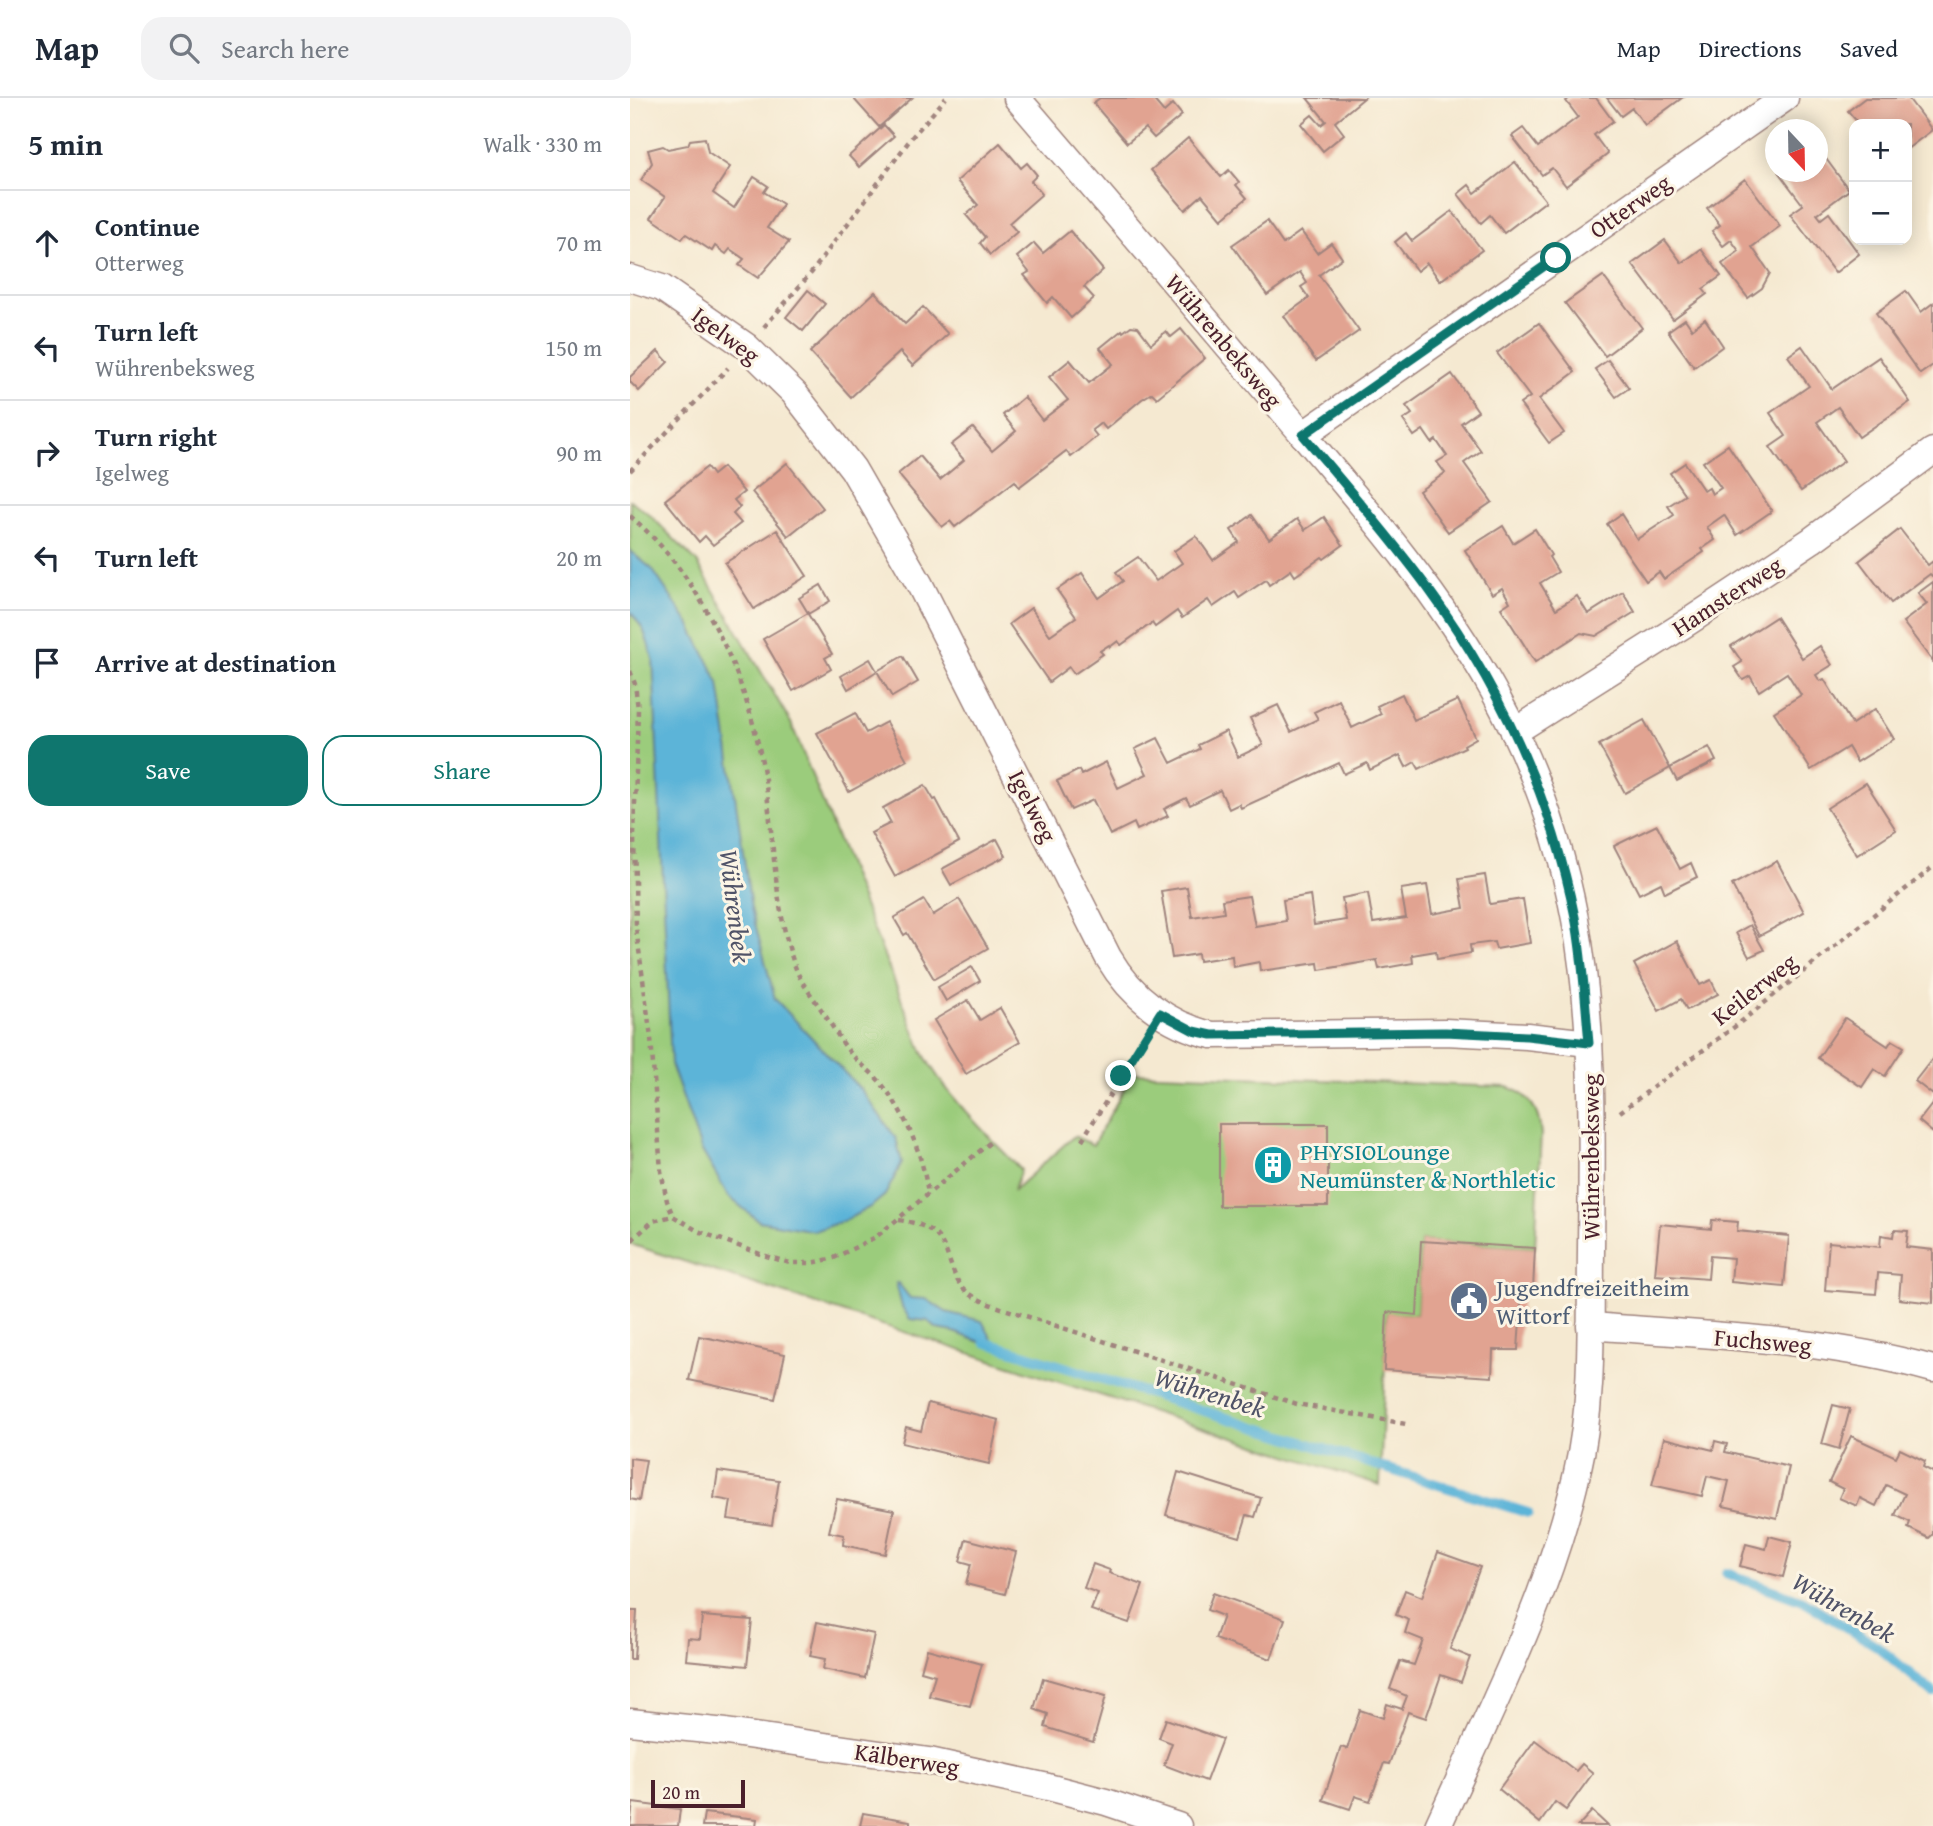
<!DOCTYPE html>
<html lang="en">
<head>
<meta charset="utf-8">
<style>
	body { margin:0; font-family:"Gentium Book Plus",serif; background:#f2f2f3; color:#1f2937 }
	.controls { position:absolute; right:21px; top:21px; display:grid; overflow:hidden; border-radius:14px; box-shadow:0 4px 18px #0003 }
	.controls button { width:63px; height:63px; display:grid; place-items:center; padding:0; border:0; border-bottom:2px solid #e0e1e3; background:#fff; color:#1f2937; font:35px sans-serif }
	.compass { position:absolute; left:1135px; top:21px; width:63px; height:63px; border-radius:50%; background:#fff; box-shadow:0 4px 18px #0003; rotate:158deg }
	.scale { position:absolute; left:21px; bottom:18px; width:94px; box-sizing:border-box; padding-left:7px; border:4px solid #4a1f2b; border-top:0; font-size:19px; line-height:24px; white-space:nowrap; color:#4a1f2b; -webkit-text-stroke:5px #fcf5e5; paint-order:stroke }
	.stop { position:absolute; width:21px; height:21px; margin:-16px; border:5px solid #0f766e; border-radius:50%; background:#fff }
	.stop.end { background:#0f766e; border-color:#fff; box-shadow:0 2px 7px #0008 }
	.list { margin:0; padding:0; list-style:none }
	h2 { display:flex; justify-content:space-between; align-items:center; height:91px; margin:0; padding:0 28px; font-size:30px }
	h2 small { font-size:23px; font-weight:400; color:#747a83 }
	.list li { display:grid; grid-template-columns:46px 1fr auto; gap:21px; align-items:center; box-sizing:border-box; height:105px; padding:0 28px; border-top:2px solid #e0e1e3 }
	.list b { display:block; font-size:26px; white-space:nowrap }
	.list p { margin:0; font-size:23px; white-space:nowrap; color:#747a83 }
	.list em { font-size:23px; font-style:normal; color:#747a83 }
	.actions { display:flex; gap:14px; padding:21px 28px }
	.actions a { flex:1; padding:16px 0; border:2px solid #0f766e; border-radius:21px; text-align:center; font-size:24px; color:#0f766e }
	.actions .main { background:#0f766e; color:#fff }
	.icon { flex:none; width:38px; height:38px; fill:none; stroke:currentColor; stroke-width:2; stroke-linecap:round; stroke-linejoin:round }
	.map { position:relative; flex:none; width:1303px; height:1728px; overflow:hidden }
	header { display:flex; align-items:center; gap:42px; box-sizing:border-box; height:98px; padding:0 35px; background:#fff; border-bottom:2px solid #e0e1e3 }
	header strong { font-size:33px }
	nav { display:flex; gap:38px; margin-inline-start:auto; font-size:24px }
	.search { width:490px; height:63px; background:#f2f2f3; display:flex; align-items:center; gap:18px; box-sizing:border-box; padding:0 24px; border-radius:21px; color:#747a83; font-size:26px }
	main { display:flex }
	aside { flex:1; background:#fff }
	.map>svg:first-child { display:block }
	.green { fill:#9bcc7c; stroke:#727654; stroke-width:2 }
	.water { fill:#5bb4d8; stroke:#526a82; stroke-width:2 }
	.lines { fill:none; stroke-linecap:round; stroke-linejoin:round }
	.stream { stroke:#5bb4d8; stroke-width:10 }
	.building { fill:#e1a391 }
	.street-casing { stroke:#a0847e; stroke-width:29 }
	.path { stroke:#a0847e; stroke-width:4.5; stroke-dasharray:5 5; stroke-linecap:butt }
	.street { stroke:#fff; stroke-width:26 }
	.route { stroke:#0f766e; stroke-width:9 }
	.labels { text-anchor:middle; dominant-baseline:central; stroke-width:6; stroke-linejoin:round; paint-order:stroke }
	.street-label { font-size:24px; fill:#4a1f2b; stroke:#fcf5e5 }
	.culture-label { font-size:24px; fill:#0d838f; stroke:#fcf5e5; text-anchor:start }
	.service-label { font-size:24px; fill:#4e5e75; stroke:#fcf5e5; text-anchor:start }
	.water-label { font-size:26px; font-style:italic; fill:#505368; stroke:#fcf5e5 }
</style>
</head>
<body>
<header>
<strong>Map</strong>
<div class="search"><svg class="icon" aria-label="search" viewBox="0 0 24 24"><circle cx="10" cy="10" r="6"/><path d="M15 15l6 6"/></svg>Search here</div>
<nav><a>Map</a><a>Directions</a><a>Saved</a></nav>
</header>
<main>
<aside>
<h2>5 min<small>Walk · 330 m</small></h2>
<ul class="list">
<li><svg class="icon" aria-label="ahead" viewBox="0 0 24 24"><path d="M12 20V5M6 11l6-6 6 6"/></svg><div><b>Continue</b><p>Otterweg</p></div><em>70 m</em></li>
<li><svg class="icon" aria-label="left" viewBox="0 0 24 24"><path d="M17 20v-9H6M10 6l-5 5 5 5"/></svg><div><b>Turn left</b><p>Wührenbeksweg</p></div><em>150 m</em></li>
<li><svg class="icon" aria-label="right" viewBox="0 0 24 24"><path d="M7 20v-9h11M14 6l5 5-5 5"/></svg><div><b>Turn right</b><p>Igelweg</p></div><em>90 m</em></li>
<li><svg class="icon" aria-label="left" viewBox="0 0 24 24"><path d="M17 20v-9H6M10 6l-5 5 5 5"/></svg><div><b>Turn left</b></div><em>20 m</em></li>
<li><svg class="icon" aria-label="arrive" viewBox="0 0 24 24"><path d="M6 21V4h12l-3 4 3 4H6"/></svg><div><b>Arrive at destination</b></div></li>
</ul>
<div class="actions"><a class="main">Save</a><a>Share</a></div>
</aside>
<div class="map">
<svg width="1303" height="1728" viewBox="0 0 1303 1728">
	<rect width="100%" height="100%" fill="#fcf5e5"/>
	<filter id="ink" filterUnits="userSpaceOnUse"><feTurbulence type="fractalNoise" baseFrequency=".0143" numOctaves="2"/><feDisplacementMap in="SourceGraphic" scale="14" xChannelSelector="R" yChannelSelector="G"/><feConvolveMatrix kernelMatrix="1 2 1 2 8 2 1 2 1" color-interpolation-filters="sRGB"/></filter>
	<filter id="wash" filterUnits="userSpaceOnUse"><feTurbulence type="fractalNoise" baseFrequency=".00686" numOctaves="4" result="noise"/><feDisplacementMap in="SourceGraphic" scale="28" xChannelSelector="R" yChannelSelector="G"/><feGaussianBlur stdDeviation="1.57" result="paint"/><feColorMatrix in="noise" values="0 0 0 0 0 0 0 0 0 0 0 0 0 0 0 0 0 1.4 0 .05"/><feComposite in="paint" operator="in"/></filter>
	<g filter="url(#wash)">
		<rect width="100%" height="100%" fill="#f5e9d1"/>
		<path class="green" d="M 0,402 L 19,416 L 67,464 L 161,625 L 293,955 C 318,1000 356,1035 391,1072 L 383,1093 L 444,1038 L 463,1047 L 503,975 L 878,989 C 901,997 909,1013 911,1036 L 905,1150 L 791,1143 L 787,1217 L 757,1215 L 750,1387 L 0,1146 Z"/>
		<g class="water">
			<path d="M 0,453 L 22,471 L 60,527 L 89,585 L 121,810 L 145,901 L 232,993 L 266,1040 L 272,1065 L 255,1097 L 242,1108 L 216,1122 L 184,1133 L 129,1123 L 99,1099 L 71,1051 L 41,966 L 23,560 L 13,531 L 0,513 Z"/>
			<path d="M 266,1185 L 268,1185 L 280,1200 L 296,1201 L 316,1214 L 352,1223 L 367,1250 L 324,1234 L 307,1231 L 298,1223 L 280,1221 L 272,1209 Z"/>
		</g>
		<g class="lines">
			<g class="stream">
				<path d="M 355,1244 L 898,1415"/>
				<path d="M 1096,1475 L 1173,1503 L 1247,1548 L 1303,1595"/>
			</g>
		</g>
		<g id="blocks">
			<g class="building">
				<path d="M 223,0 L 282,0 L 249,29 Z"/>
				<path d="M 470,0 L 522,0 L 534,14 L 543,6 L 552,17 L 524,40 L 515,30 L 497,45 L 463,5 Z"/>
				<path d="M 677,0 L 734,0 L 705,24 L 714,36 L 693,53 L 671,26 L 682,17 L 691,27 L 696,23 Z"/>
				<path d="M 940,0 L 966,0 L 983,23 L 964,37 L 978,56 L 936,88 L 922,70 L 912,77 L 882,38 L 893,30 L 908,49 L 948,19 L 936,3 Z"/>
				<path d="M 977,0 L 1052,0 L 1015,27 L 1002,10 L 991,18 Z"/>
				<path d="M 1235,0 L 1278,0 L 1302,32 L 1277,51 L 1277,26 L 1229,26 L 1218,13 Z"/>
				<path d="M 254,27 L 264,38 L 229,69 L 219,58 Z"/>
				<path d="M 75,40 L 78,54 L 100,69 L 83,95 L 104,110 L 124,79 L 138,88 L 134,94 L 153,106 L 137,130 L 159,144 L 128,180 L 109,167 L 114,161 L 100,151 L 96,156 L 85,148 L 82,153 L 56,136 L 52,141 L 21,120 L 35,99 L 11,82 L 22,65 L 18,52 L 33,48 L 38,51 L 58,47 L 60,42 Z"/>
				<path d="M 558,40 L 591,79 L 599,72 L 609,84 L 606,87 L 617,100 L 592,121 L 572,97 L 555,112 L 521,72 Z"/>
				<path d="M 370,45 L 391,70 L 397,65 L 407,77 L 401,83 L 412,96 L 379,125 L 387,134 L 360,157 L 350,145 L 355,139 L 336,117 L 348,107 L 327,83 Z"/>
				<path d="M 1188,50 L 1219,92 L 1187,116 L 1191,121 L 1199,115 L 1229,156 L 1205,175 L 1160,116 L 1173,107 L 1149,75 L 1188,74 Z"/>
				<path d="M 885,64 L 916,103 L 874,135 L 860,117 L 851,125 L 828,96 L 839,87 L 845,95 Z"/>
				<path d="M 1115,81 L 1150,128 L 1122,149 L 1140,175 L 1132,190 L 1118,200 L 1092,166 L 1109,153 L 1101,142 L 1093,148 L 1082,133 L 1090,127 L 1077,110 Z"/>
				<path d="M 822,113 L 852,152 L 810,183 L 797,165 L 787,173 L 765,144 L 776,135 L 782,143 Z"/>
				<path d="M 637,123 L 653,146 L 671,133 L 687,155 L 701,145 L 712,160 L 689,177 L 729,233 L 686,263 L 654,218 L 679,200 L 671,189 L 677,185 L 670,174 L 637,197 L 602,147 Z"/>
				<path d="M 440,133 L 473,172 L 454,189 L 464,200 L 441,220 L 423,199 L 417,205 L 394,177 L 399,174 L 387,159 L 404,145 L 413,155 Z"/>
				<path d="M 1035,142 L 1052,165 L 1071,151 L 1091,178 L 1073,191 L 1077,196 L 1043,221 L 1002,166 Z"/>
				<path d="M 973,178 L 1012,230 L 975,258 L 935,205 Z"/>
				<path d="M 178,192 L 195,206 L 173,233 L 156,219 Z"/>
				<path d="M 1276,193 L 1291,214 L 1303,205 L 1303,267 L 1290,276 L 1246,215 Z"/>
				<path d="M 245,194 L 275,226 L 293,209 L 318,236 L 283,268 L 270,254 L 221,299 L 180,254 Z"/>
				<path d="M 1055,221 L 1062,231 L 1075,221 L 1093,248 L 1064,269 L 1038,233 Z"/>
				<path d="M 909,225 L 945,274 L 909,301 L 934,335 L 919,345 L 890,306 L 900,299 L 867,255 Z"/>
				<path d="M 501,228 L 508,229 L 521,246 L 536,233 L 541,239 L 551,231 L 575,260 L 527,300 L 522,295 L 512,301 L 476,331 L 471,325 L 462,332 L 467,338 L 441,359 L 436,353 L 389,389 L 385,383 L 325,429 L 320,423 L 312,429 L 268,376 L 290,358 L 310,382 L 334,362 L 321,347 L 343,330 L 362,353 L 386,333 L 373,317 L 394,299 L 412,322 L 438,302 L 419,279 L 440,262 L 459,285 L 483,266 L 470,250 L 492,232 L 493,234 Z"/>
				<path d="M 1172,248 L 1202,291 L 1249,259 L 1280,304 L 1229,339 L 1208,309 L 1187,324 L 1214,363 L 1171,393 L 1140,349 L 1156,338 L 1140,315 L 1179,288 L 1158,258 Z"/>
				<path d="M 28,253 L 38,264 L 9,293 L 0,284 L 0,279 Z"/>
				<path d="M 978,262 L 999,290 L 986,299 L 965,271 Z"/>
				<path d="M 822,276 L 848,313 L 831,325 L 851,353 L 834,365 L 862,404 L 818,434 L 789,393 L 815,375 L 807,364 L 817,358 L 806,342 L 802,345 L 793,332 L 784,338 L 773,322 L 782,316 L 776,308 Z"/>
				<path d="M 1098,347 L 1142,413 L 1107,437 L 1094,417 L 1077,429 L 1085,442 L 1072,451 L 1074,454 L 1034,481 L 1029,474 L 1016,483 L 977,426 L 991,416 L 1007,441 L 1044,417 L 1038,408 L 1055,397 L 1040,375 L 1055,365 L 1074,393 L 1079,390 L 1082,396 L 1091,390 L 1073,364 Z"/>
				<path d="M 157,365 L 193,410 L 158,438 L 122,394 Z"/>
				<path d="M 77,369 L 83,377 L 93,369 L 114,394 L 104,402 L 110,409 L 103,416 L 111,425 L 83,447 L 75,438 L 69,444 L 35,402 Z"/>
				<path d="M 622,417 L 639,441 L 667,421 L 675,432 L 694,419 L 713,447 L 694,461 L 692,459 L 665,478 L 661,472 L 639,487 L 636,482 L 609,500 L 605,494 L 583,509 L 578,502 L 552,520 L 547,513 L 525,529 L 522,525 L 491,547 L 488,543 L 480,549 L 479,547 L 470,553 L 473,556 L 444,576 L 439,569 L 419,584 L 379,526 L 401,510 L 420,537 L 446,519 L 427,492 L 452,475 L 469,500 L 493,483 L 486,474 L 508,459 L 526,483 L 552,465 L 544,453 L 566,438 L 583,462 L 609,444 L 601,432 Z"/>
				<path d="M 873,428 L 883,445 L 905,431 L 921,457 L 919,459 L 928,474 L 910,485 L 926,511 L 947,498 L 958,516 L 993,494 L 1005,514 L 966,538 L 951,535 L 905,564 L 871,510 L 880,504 L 872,490 L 862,496 L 835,452 Z"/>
				<path d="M 1270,431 L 1298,467 L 1303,463 L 1303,479 L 1300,476 L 1261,505 L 1229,463 Z"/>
				<path d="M 147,432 L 177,478 L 124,511 L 95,465 Z"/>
				<path d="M 1303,484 L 1303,564 L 1273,524 L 1297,506 L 1288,495 Z"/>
				<path d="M 191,487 L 200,503 L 178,516 L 202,556 L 195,560 L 201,571 L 163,593 L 133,541 L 178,515 L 169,500 Z"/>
				<path d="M 1146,519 L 1172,560 L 1190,548 L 1202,567 L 1186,577 L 1190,583 L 1194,581 L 1222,626 L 1245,611 L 1264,641 L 1227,664 L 1218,649 L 1181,672 L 1144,614 L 1171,597 L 1157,575 L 1129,593 L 1120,578 L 1113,582 L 1104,569 L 1112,564 L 1101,548 Z"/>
				<path d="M 273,558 L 288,584 L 262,599 L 247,573 Z"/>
				<path d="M 240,561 L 247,573 L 218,591 L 211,578 Z"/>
				<path d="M 772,596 L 784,622 L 828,602 L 846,640 L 834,647 L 835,649 L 789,671 L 785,664 L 776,669 L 770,657 L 740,672 L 737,665 L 714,676 L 709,665 L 611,710 L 609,706 L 599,711 L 590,692 L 560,707 L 556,700 L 534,711 L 538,718 L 507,732 L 504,725 L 480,737 L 463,702 L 441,712 L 427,683 L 449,672 L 451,677 L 476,664 L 488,690 L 517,676 L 505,651 L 528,640 L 541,665 L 570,651 L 568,647 L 596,633 L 608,659 L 633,647 L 620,620 L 648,607 L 661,634 L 688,621 L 684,614 L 709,602 L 722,630 L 751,616 L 747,608 Z"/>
				<path d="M 225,615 L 236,635 L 256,624 L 277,662 L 219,694 L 187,635 Z"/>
				<path d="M 1014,622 L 1040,670 L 995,695 L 969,647 Z"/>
				<path d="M 1079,649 L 1086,663 L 1047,683 L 1040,670 Z"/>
				<path d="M 1236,685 L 1266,732 L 1227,757 L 1197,710 Z"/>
				<path d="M 295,687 L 304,702 L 306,701 L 329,744 L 265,779 L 241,735 L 261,725 L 253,710 Z"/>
				<path d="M 1027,727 L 1050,771 L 1061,765 L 1067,779 L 1035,795 L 1031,785 L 1009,796 L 984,748 Z"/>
				<path d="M 367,741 L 376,758 L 321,787 L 312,771 Z"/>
				<path d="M 1147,763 L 1174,814 L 1129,838 L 1102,787 Z"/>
				<path d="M 855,777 L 860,806 L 893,801 L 900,845 L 866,851 L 864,844 L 840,847 L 841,855 L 807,861 L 806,853 L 782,857 L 783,865 L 749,871 L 747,862 L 689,872 L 688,865 L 630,873 L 629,864 L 603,869 L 602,858 L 569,863 L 568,856 L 542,860 L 531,793 L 557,789 L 562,819 L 594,814 L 592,802 L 619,798 L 625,828 L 656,823 L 653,802 L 680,797 L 684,827 L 716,822 L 712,800 L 738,795 L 743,825 L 776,820 L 771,791 L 797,787 L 802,816 L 834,810 L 829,781 Z"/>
				<path d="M 329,801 L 358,850 L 304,881 L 277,835 L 274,837 L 264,820 L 294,802 L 303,817 Z"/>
				<path d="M 1120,827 L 1134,852 L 1119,859 L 1106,835 Z"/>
				<path d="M 1047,843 L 1070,887 L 1081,882 L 1088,896 L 1057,912 L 1051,901 L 1029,913 L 1004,866 Z"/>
				<path d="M 342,869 L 350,883 L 316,903 L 308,889 Z"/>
				<path d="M 338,902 L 350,922 L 370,910 L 390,944 L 336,976 L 304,922 Z"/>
				<path d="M 1215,920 L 1258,948 L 1262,942 L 1274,949 L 1255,978 L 1244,971 L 1232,989 L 1188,960 Z"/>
				<path d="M 1303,960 L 1303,997 L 1285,983 Z"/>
				<path d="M 1303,1005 L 1303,1035 L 1289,1023 Z"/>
				<rect x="589" y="1026" width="109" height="82"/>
				<path d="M 1082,1122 L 1108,1124 L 1107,1133 L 1159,1138 L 1154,1189 L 1101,1184 L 1103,1160 L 1080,1158 L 1078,1181 L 1025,1177 L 1030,1126 L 1081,1131 Z"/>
				<path d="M 1264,1132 L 1278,1133 L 1276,1149 L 1303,1152 L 1303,1205 L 1269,1201 L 1271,1177 L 1248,1175 L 1246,1196 L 1195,1192 L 1199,1144 L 1250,1149 L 1251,1137 L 1263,1139 Z"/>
				<path d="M 791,1143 L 905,1150 L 903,1192 L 892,1191 L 888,1252 L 863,1252 L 862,1279 L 754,1272 L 757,1214 L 787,1217 Z"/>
				<path d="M 69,1238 L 155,1256 L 145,1301 L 59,1282 Z"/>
				<path d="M 298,1305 L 369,1322 L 359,1366 L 272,1345 L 276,1329 L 291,1333 Z"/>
				<path d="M 1203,1307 L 1220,1311 L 1209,1351 L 1192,1346 Z"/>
				<path d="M 1221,1338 L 1266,1359 L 1270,1351 L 1295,1363 L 1293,1369 L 1303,1374 L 1303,1436 L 1299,1440 L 1278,1430 L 1280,1424 L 1265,1417 L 1275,1396 L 1256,1387 L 1246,1408 L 1230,1400 L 1227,1408 L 1209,1400 L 1213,1391 L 1199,1384 Z"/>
				<path d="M 1034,1340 L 1083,1352 L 1085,1343 L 1097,1346 L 1095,1354 L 1159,1369 L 1147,1420 L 1093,1408 L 1099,1383 L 1077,1378 L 1072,1398 L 1022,1387 Z"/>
				<path d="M 0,1360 L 16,1362 L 9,1403 L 0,1401 Z"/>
				<path d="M 88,1373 L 149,1382 L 142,1427 L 98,1421 L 101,1403 L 84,1400 Z"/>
				<path d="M 548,1374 L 631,1400 L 625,1419 L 617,1417 L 610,1439 L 536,1417 Z"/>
				<path d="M 207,1401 L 264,1412 L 255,1456 L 213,1447 L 214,1437 L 199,1434 Z"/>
				<path d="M 1139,1438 L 1162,1444 L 1153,1479 L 1110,1468 L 1116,1446 L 1136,1451 Z"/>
				<path d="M 336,1441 L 386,1454 L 375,1496 L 336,1486 L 341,1466 L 330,1463 Z"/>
				<path d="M 808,1454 L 850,1469 L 820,1551 L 840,1559 L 831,1584 L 811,1577 L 796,1620 L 778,1614 L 759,1666 L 754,1665 L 740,1703 L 725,1698 L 720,1711 L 693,1702 L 711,1649 L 717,1651 L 730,1612 L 753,1620 L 757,1606 L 772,1611 L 777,1598 L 760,1591 L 770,1563 L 784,1567 L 793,1542 L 775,1535 L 779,1522 L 766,1517 L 775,1492 L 792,1499 Z"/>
				<path d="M 463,1466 L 480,1472 L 479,1475 L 513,1487 L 499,1525 L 461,1512 L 468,1495 L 454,1490 Z"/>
				<path d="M 583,1495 L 655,1521 L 641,1561 L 585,1541 L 593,1518 L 577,1512 Z"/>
				<path d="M 0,1513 L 7,1513 L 4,1561 L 0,1561 Z"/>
				<path d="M 72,1518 L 122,1522 L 117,1568 L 56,1562 L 58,1540 L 70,1541 Z"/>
				<path d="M 187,1524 L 244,1536 L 235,1580 L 193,1571 L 195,1561 L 180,1558 Z"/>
				<path d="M 297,1551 L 352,1566 L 340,1608 L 299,1598 L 305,1577 L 291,1573 Z"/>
				<path d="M 413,1580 L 476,1598 L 463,1644 L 415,1629 L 418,1616 L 404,1611 Z"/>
				<path d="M 536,1621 L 592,1641 L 576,1683 L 534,1667 L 542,1645 L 529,1640 Z"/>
				<path d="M 905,1642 L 946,1673 L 952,1666 L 963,1675 L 936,1712 L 925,1704 L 910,1725 L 869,1691 Z"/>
				<path d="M 3,1705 L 50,1711 L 48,1728 L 0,1728 Z"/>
				<path d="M 962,1713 L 978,1728 L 948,1728 Z"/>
				<path d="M 74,1715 L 127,1721 L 126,1728 L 72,1728 Z"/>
				<path d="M 233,1715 L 280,1723 L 280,1728 L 230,1728 Z"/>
			</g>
		</g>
	</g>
	<g filter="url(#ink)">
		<use href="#blocks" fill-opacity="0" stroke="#a0847e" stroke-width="2"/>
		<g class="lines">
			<defs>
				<g id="street">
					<path d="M 387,0 C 478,106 569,213 659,320 C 732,406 808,493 863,592 C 902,663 930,742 945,821 C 965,929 962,1042 961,1152 C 960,1226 964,1303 947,1375 C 919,1499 860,1613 808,1728"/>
					<path d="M 0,180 L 32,190 L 117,249 L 164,295 L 223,371 L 290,487 L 478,859 C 501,898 537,927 582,937 L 815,934 L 897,938 L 959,945"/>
					<path d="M 673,337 L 1155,0"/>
					<path d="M 884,634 L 1058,524 L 1182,442 L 1303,353"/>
					<path d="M 960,1228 C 1075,1237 1192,1240 1303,1271"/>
					<path d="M 0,1624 L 96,1634 L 299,1663 L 418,1689 L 476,1704 L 548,1728"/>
				</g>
			</defs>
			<use href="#street" class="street-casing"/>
			<g class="path">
				<path d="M 134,229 L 182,174 L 282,39 L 316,0"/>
				<path d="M 0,373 L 98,270"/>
				<path d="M 0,418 C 75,480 123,593 136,688 C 144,746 145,816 166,871 C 172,887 185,901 194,916 C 202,927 209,940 217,951 C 227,964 241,973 251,985 C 276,1016 293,1057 298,1096"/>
				<path d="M 0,573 L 5,586 L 8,611 L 4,738 L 6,830 L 21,940 L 31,1073 L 37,1103 L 43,1118 L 68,1133 L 133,1157 L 160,1165 L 182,1165 L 204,1160 L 246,1139 L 363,1042"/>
				<path d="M 990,1014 L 1107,927 L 1303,769"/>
				<path d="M 452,1042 L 515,940"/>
				<path d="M 269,1122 C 280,1124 292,1126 301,1133 C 320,1145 318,1175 334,1191 C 341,1198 350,1202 359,1206 L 667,1306 L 776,1326"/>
				<path d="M 2,1142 L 23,1123 L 43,1118"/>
			</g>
			<use href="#street" class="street"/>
		</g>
	</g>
	<g class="lines" filter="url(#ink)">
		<path class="route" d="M 491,978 L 530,915 L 564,933 L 582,937 L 815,934 L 897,938 L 959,945 C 955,903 953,860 945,819 C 921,699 869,587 797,489 C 758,436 715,387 673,337 L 926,160"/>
	</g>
	<defs>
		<symbol id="building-disc" viewBox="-11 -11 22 22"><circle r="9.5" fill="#0f9aa8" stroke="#fcf5e5"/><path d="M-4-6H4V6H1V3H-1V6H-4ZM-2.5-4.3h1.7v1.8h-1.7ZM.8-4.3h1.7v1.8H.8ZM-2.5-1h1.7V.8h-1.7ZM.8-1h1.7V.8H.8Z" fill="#fff"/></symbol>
		<symbol id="civic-disc" viewBox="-11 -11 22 22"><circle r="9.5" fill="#5c6f8a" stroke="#fcf5e5"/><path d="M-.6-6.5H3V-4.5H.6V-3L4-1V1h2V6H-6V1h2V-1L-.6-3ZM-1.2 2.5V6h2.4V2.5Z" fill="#fff"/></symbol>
	</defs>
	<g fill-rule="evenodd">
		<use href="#building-disc" x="621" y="1045" width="44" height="44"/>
		<use href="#civic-disc" x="817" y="1181" width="44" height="44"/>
	</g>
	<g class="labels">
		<g class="street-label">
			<text transform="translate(1000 108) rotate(-35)">Otterweg</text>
			<text transform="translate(96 237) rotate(37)">Igelweg</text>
			<text transform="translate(594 243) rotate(50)">Wührenbeksweg</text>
			<text transform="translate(1097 498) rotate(-33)">Hamsterweg</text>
			<text transform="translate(403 708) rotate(63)">Igelweg</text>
			<text transform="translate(1124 891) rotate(-38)">Keilerweg</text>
			<text transform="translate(960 1059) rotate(-90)">Wührenbeksweg</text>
			<text transform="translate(1133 1243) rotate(5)">Fuchsweg</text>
			<text transform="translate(277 1661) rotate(9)">Kälberweg</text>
		</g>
		<g class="culture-label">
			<text x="670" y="1053">PHYSIOLounge<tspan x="670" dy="28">Neumünster &amp; Northletic</tspan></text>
		</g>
		<g class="service-label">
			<text x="866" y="1189">Jugendfreizeitheim<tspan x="866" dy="28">Wittorf</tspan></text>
		</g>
		<g class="water-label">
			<text transform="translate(106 808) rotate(83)">Wührenbek</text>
			<text transform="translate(580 1294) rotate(17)">Wührenbek</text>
			<text transform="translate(1214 1509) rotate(30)">Wührenbek</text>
		</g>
	</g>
</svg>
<div class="controls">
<button>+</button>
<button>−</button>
</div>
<svg class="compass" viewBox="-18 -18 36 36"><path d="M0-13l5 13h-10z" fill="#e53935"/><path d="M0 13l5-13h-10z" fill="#747a83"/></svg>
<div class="scale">20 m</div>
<div class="stop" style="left:926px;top:160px"></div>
<div class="stop end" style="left:491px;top:978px"></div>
</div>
</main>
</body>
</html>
